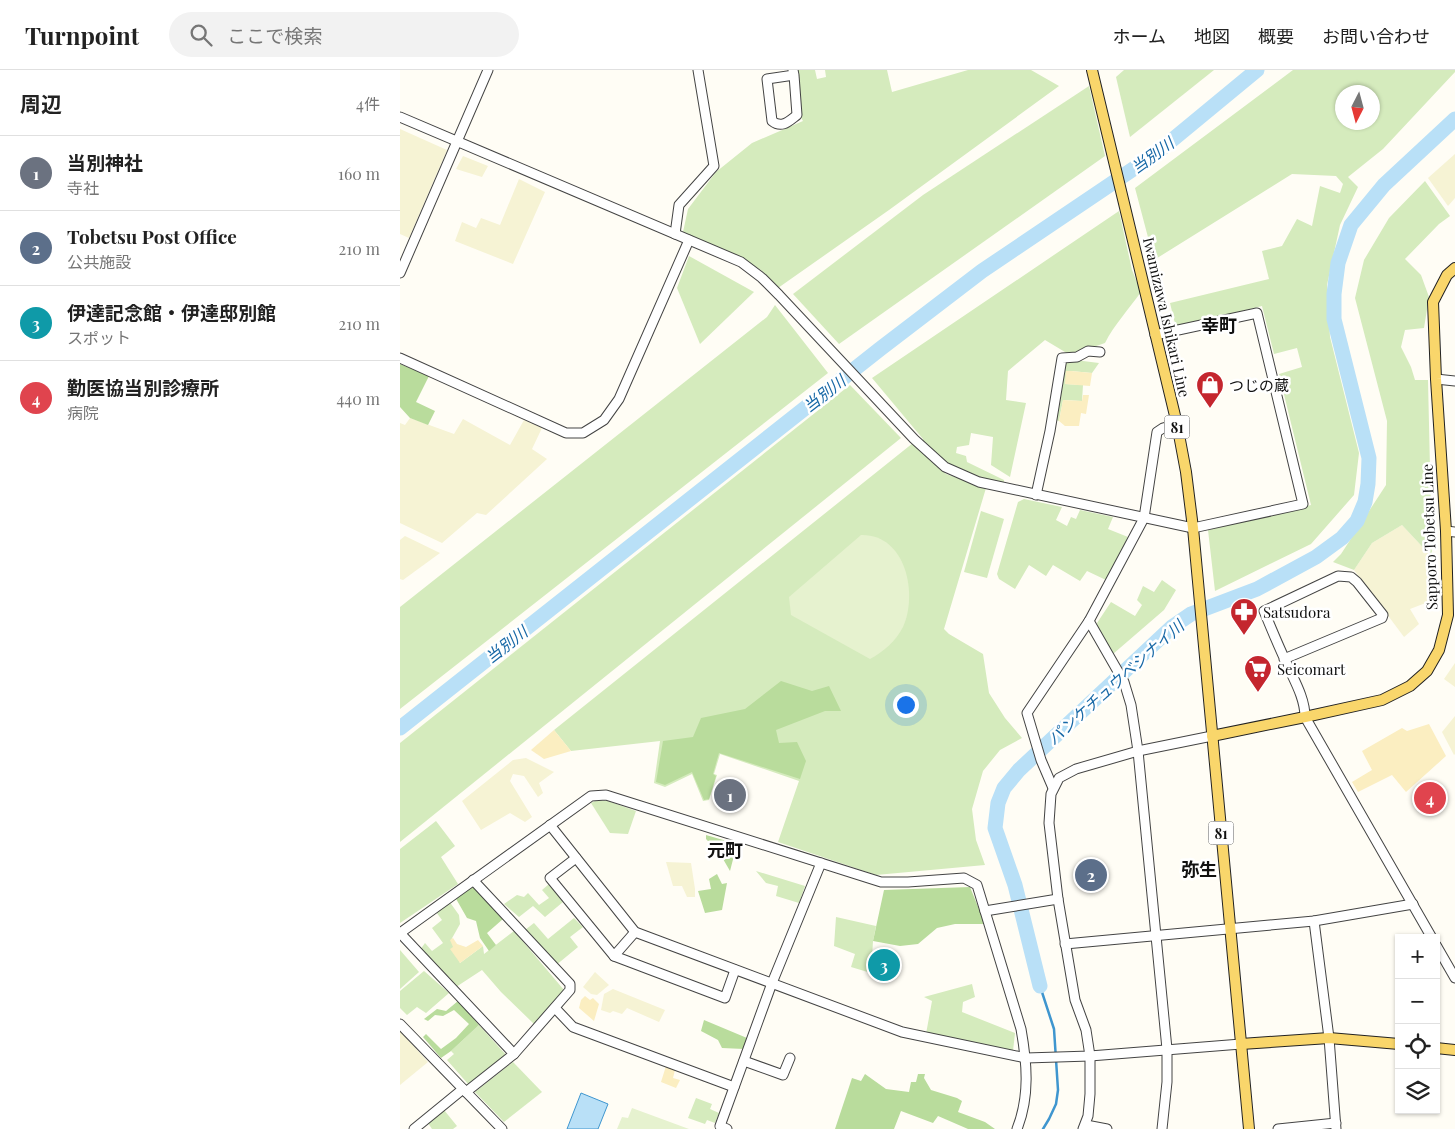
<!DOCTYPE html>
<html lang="ja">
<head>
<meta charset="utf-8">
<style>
	body { margin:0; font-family:"Playfair Display","Noto Sans JP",serif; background:#f2f2f2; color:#222 }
	.controls { position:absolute; right:15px; bottom:15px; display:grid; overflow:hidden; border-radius:0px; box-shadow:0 1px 4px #0004 }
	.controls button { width:45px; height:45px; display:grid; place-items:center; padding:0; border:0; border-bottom:1px solid #e0e0e0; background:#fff; color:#222; font:25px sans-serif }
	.compass { position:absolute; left:935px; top:15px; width:45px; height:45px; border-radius:50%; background:#fff; box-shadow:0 1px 4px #0004; rotate:186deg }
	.you { position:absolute; left:505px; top:634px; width:18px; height:18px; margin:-12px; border:4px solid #fff; border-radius:50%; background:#1a73e8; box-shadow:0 0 0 8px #1a73e833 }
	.badge { display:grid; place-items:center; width:32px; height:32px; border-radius:50%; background:#c4262e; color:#fff; font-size:16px; font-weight:700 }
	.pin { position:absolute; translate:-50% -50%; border:2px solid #fff; box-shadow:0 1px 5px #0006 }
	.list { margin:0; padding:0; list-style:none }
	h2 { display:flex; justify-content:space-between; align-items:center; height:65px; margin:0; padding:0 20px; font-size:21px }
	h2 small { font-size:16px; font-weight:400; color:#767676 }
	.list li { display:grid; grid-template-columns:32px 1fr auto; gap:15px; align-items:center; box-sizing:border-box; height:75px; padding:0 20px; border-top:1px solid #e0e0e0 }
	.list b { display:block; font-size:19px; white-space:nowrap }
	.list p { margin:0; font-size:16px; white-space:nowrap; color:#767676 }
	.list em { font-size:16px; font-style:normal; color:#767676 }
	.icon { flex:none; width:28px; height:28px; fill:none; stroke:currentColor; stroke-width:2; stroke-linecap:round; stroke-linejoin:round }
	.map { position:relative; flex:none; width:1055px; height:1059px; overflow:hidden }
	header { display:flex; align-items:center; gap:30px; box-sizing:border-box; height:70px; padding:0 25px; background:#fff; border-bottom:1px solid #e0e0e0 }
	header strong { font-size:24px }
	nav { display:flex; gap:28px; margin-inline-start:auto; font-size:18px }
	.search { width:350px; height:45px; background:#f2f2f2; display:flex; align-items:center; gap:12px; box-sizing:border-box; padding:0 18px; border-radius:28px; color:#767676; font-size:19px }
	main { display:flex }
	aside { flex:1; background:#fff }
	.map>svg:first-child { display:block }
	.farmland { fill:#f6f3d4 }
	.green { fill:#d5ebbd; fill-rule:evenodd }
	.forest { fill:#b9dc9c }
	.sand { fill:#fbeec1 }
	.pitch { fill:#e6f2cf }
	.water { fill:#b9e0f7; stroke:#3f96cf }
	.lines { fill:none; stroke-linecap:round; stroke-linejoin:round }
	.stream { stroke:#3f96cf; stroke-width:2.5 }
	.river { stroke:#b9e0f7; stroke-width:15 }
	.minor-casing { stroke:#444; stroke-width:11 }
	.major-casing { stroke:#222; stroke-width:12 }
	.minor { stroke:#fff; stroke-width:9 }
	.major { stroke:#f9d66b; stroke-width:10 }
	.labels { text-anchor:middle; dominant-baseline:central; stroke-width:5; stroke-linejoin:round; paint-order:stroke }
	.shield { fill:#fff; stroke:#585858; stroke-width:1 }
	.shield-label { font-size:14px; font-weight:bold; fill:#111 }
	.street-label { font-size:15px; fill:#111; stroke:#fff }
	.poi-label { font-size:15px; fill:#111; stroke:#fff; text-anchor:start }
	.water-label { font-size:16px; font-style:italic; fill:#1768a6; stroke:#fff }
	.quarter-label { font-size:18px; font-weight:bold; fill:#111; stroke:#fff }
</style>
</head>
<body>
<header>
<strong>Turnpoint</strong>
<div class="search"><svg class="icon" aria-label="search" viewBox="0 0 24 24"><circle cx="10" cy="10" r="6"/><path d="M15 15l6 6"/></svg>ここで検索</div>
<nav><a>ホーム</a><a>地図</a><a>概要</a><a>お問い合わせ</a></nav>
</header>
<main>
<aside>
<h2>周辺<small>4件</small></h2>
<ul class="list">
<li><span class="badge" style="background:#6b7280">1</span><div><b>当別神社</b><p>寺社</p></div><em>160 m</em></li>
<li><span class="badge" style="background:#5c6f8a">2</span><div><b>Tobetsu Post Office</b><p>公共施設</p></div><em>210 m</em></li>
<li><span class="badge" style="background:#0f9aa8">3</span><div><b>伊達記念館・伊達邸別館</b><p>スポット</p></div><em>210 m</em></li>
<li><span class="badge" style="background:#e0444e">4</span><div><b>勤医協当別診療所</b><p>病院</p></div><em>440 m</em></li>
</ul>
</aside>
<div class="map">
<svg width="1055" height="1059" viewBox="0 0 1055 1059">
	<rect width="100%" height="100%" fill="#fffdf5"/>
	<g class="farmland">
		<path d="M 0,59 L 47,80 L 9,168 L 0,164 Z"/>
		<path d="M 1055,84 L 1055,128 L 1048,136 L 1028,108 Z"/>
		<path d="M 63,86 L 88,96 L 82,107 L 56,99 Z"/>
		<path d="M 119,109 L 145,122 L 113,194 L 55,171 L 62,152 L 76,158 L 81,148 L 100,155 Z"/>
		<path d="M 10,348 L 54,364 L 63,349 L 110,375 L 124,350 L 142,358 L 132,379 L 147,389 L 86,445 L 77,443 L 42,473 L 0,453 L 0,353 L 5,355 Z"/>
		<path d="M 1002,455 L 1032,487 L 1036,529 L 1010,539 L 1019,554 L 1004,567 L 954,500 L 972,473 Z"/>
		<path d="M 5,466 L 40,483 L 3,510 L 0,509 L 0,470 Z"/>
		<path d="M 1055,593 L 1055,617 L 1044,609 Z"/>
		<path d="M 1055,646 L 1055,684 L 1054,685 L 1042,662 Z"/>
		<path d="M 126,688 L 154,702 L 139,713 L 143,723 L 138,727 L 124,706 L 113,704 L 110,711 L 132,747 L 125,752 L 110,743 L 81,760 L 62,731 L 113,690 Z"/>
		<path d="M 266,792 L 291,793 L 295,819 L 295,827 L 287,827 L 282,816 L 273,816 Z"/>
		<path d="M 195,902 L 209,915 L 197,925 L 191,924 L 183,917 Z"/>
		<path d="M 213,919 L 265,940 L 259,952 L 227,938 L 222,944 L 213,941 L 210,943 L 201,940 L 204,924 Z"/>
		<path d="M 0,961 L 28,992 L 0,1015 Z"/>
	</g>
	<g class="green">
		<path d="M 397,0 L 415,0 L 417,9 L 426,7 L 425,0 L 487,0 L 492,22 L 568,0 L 631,0 L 659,16 L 489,140 L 378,218 L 361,200 L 333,184 L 283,162 L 288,139 L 316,102 L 352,73 L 403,51 L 400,46 Z"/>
		<path d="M 724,0 L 814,0 L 730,67 L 716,7 Z"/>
		<path d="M 893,0 L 1055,0 L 1055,2 L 983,79 L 948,107 L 958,117 L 940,155 L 927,215 L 930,267 L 959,383 L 954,425 L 911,474 L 815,521 L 808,460 L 911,435 L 879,304 L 902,297 L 897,278 L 874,284 L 862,236 L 776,258 L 770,233 L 869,209 L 862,181 L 882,176 L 897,149 L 912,156 L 920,116 L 940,123 L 943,114 L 936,106 L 892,104 L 754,190 L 735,118 ZM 942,22 L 972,22 L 972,52 L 942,52 Z"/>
		<path d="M 689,16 L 705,86 L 439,274 L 393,224 L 523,125 Z"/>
		<path d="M 1025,111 L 1050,146 L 1039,154 L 1005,189 L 1021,205 L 1029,227 L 1024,258 L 1005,260 L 1001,277 L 1011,297 L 1015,310 L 1028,310 L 1032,487 L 1002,455 L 972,473 L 954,500 L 933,492 L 941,484 L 986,415 L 987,351 L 955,228 L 964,190 L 989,148 Z"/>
		<path d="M 719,141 L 732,200 L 741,222 C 729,239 714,255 705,273 L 670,285 L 645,270 L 608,301 L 606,330 L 626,333 L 610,407 L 591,395 L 593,367 L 571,363 L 569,375 L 557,377 L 556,383 L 566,386 L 567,392 L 604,410 L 604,413 L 577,406 L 547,393 L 523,373 L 523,369 L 472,308 Z"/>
		<path d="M 289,186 L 354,222 L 300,274 L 277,218 Z"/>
		<path d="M 375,235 L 428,303 L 0,639 L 0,537 L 367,247 Z"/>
		<path d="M 667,289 L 699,293 L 692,303 L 671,301 L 665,314 L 683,315 L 682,331 L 663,330 L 659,351 L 655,350 L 663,291 Z"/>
		<path d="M 450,315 L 501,368 L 0,772 L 0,673 Z"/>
		<path d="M 513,373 L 546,404 L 586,418 L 544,559 L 549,564 L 583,584 L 589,623 L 605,648 L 622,668 L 600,680 L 583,701 L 572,739 L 576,770 L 585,795 L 476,805 L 378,772 L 399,711 L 320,684 L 314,704 L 317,705 L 309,730 L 303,731 L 292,704 L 265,717 L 254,713 L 260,671 L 171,681 L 154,660 Z"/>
		<path d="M 624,429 L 662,437 L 656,450 L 667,456 L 671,447 L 676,449 L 680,440 L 713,447 L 708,459 L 728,467 L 706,510 L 687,501 L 680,511 L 653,495 L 646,506 L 629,495 L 615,519 L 599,509 L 597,504 L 618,432 Z"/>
		<path d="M 581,441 L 604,449 L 587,508 L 564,502 Z"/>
		<path d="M 762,510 L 776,520 L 764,540 L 713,584 L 698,559 L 697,553 L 711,532 L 735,546 L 742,535 L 737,530 L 743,516 L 754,522 Z"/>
		<path d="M 197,730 L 208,731 L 236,741 L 228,764 L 210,763 L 191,733 Z"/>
		<path d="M 36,751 L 55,776 L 41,787 L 58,814 L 0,853 L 0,779 Z"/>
		<path d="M 356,801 L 405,816 L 399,833 L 376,826 L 378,816 L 366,813 Z"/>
		<path d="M 149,814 L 163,832 L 145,847 L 133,836 L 119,847 L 104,834 L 117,825 L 124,827 L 128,823 L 139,835 L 149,828 L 142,820 Z"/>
		<path d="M 49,831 L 59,845 L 60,854 L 51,870 L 60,893 L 83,876 L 84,884 L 114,861 L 164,920 L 134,954 L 101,922 L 82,900 L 56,917 L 20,880 L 25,873 L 32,881 L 43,873 L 32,858 L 42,850 L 36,842 Z"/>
		<path d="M 436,847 L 476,856 L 473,871 L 471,903 L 451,897 L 455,884 L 434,876 Z"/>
		<path d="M 174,848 L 183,857 L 170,867 L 178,877 L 155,896 L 125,860 L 134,853 L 148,869 Z"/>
		<path d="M 0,880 L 19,902 L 0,919 Z"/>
		<path d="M 24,901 L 49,923 L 26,943 L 17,937 L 7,945 L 0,938 L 0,921 Z"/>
		<path d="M 572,914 L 575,927 L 563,932 L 562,942 L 615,963 L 613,981 L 526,964 L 532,931 L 524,927 Z"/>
		<path d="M 79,955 L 107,986 L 69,1015 L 47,990 L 54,984 L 51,981 Z"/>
		<path d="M 113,992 L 142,1022 L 104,1052 L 75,1022 Z"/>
		<path d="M 296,1028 L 312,1034 L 310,1039 L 319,1043 L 315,1053 L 307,1050 L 305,1054 L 288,1048 Z"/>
		<path d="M 44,1040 L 57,1056 L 53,1059 L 32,1059 L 28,1053 Z"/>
	</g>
	<g class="forest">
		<path d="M 0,294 L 29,306 L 16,332 L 35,341 L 28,355 L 10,348 L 0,337 Z"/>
		<path d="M 381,611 L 412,621 L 429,616 L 441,641 L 425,641 L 376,660 L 379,673 L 397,672 L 406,691 L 400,709 L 319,683 L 313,704 L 316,706 L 309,729 L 304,730 L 292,702 L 265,715 L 256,712 L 263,671 L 293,667 L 301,648 L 345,639 Z"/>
		<path d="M 306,765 L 337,774 L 330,801 L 319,782 L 306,769 Z"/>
		<path d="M 317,804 L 322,814 L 327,813 L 322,840 L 305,843 L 298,821 L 311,819 L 309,809 Z"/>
		<path d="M 73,815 L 103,849 L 87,863 L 96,875 L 89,881 L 80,868 L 76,851 L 67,848 L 55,827 Z"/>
		<path d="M 570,817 L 585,854 L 555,854 L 537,858 L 518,874 L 500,876 L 473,871 L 484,820 Z"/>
		<path d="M 58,931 L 79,955 L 51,981 L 41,988 L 23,967 L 26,964 L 41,979 L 56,968 L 69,954 L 54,940 L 43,946 L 35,945 L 28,951 L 24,949 L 37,939 L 46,941 Z"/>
		<path d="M 304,950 L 347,968 L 344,979 L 322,978 L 318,970 L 301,961 Z"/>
		<path d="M 465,1004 L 486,1019 L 509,1022 L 511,1012 L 516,1012 L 518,1004 L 525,1004 L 524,1008 L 531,1020 L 557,1028 L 562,1031 L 558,1042 L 585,1052 L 595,1059 L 568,1059 L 538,1046 L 533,1053 L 501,1041 L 494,1059 L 435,1059 L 452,1008 L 461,1011 Z"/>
	</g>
	<g class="sand">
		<path d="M 666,301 L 671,301 L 692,303 L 690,316 L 665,314 Z"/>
		<path d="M 683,325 L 689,325 L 686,344 L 681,343 L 679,356 L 665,356 L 659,351 L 663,330 L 682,331 Z"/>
		<path d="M 1029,654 L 1046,686 L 1006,722 L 992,705 L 958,722 L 952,712 L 972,700 L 962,681 L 1002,658 L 1007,661 Z"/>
		<path d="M 154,660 L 171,681 L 144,689 L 131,680 Z"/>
		<path d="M 53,868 L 57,874 L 66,877 L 78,870 L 83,876 L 60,893 L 50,879 L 53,877 L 50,870 Z"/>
		<path d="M 185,926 L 190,930 L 193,928 L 199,934 L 194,951 L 179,938 L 181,930 Z"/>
		<path d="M 266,996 L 275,1000 L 273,1008 L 280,1010 L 276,1018 L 261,1012 Z"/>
	</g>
	<g class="pitch">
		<path d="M 461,465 C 506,464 518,524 503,557 C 496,571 483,582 470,589 L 391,545 L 389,527 Z"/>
		<path d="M 232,1038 L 289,1059 L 217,1059 L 222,1047 L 228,1048 Z"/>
	</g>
	<path class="water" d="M 181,1023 L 208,1034 L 198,1059 L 167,1059 Z"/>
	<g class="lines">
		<path class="stream" d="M 640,916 L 654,959 L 658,1020 L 656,1034 L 649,1049 L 643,1059"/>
		<g class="river">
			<path d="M 0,658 L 480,279 L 582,201 L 754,85 L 857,0"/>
			<path d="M 640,916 L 615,815 L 595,758 L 598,733 L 604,718 L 619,700 L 772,557 L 791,544 L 857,519 L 916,487 L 942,468 L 957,451 L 965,432 L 968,414 L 969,388 L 934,249 L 934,224 L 938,193 L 951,155 L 984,115 L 1055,49"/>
		</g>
		<defs>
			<g id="minor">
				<path d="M 393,0 L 394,5 L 397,45 C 389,51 382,59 372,51 L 367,9 L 394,5"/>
				<path d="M 0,47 L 341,192 L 362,208 L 379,225 L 514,369 L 545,397 L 579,412 L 793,458 L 903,434 L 857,243 L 755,265"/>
				<path d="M 275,164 L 279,135 L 314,96 L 298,0"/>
				<path d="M 0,203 L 88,0"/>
				<path d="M 0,288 L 166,363 L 183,363 L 204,350 L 219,329 L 289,170"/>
				<path d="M 1036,309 L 1055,311"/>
				<path d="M 636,425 L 650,361 L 662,288 L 677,287 L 688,281 L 700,282"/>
				<path d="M 1046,461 L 1055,462"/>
				<path d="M 689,551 L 724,612 L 731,635 L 738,681 L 767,979 L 767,1012 L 762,1059"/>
				<path d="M 884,589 L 982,548 L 983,545 L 957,512 L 951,507 L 938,506 L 864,541 C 871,558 878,575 886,592 C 894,610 905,628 905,647 L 1032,868"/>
				<path d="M 653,718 L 641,690 L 627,643 L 689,551 L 744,448 L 757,362 L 763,358 L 777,354"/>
				<path d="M 150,755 L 235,862 L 502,962 L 626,988 L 690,986 L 841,974"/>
				<path d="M 176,788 L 150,808 L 214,886 L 325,928 L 335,900"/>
				<path d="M 585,841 L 658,829"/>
				<path d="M 914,851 L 929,968 L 936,1059"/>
				<path d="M 665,874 L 914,851 L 1013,834"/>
				<path d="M 1036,875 L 1055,908"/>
				<path d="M 214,886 L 235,862"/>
				<path d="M 155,938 L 173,957 L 334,1017"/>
				<path d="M 0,954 L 102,1059"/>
				<path d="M 114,984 L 0,863 L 191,726 L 206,725 L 481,812 L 508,812 L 564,808 L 577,815 L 621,959 C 627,993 630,1026 617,1059"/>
				<path d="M 344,991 L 383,1005 L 390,988"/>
				<path d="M 66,1022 L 114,984 L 170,920 L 170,914 L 73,810"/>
				<path d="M 686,1055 L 707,1059"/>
				<path d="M 14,1059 L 63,1019"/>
				<path d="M 327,1059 L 320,1056 L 372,913 L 421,793"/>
				<path d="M 683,1059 L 688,1046 L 690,1024 L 690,986 L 686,960 L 675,930 L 658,829 L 649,753 L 651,724 L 659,708 L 676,699 L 738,681 L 812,666"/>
				<path d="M 878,1059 L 936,1053"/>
			</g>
			<g id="major">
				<path d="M 692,0 L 777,354 L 786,402 L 793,458 L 849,1059"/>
				<path d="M 812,666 L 905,647 L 982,630 L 1010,616 L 1027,601 L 1039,580 L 1048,545 L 1046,461 L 1036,309 L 1033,232 L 1047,205 L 1055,198"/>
				<path d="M 841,974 L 929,968 L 999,974"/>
				<path d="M 1036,978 L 1055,980"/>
			</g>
		</defs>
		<use href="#minor" class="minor-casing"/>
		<use href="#major" class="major-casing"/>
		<use href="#minor" class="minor"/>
		<use href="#major" class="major"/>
	</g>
	<defs>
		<symbol id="shop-pin" viewBox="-11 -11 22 30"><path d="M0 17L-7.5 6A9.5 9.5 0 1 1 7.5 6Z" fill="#c4262e" stroke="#fff"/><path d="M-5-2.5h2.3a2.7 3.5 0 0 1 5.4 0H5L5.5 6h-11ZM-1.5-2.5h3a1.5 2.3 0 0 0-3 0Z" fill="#fff"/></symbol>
		<symbol id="pharmacy-pin" viewBox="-11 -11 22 30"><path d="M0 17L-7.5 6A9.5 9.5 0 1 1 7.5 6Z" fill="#c4262e" stroke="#fff"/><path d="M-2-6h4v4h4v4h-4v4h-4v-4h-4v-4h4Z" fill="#fff"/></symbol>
		<symbol id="supermarket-pin" viewBox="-11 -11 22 30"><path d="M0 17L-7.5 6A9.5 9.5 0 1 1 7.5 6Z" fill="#c4262e" stroke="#fff"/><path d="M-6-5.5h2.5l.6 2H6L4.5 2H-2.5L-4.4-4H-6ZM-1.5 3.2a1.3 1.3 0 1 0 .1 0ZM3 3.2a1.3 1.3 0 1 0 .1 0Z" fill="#fff"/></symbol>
	</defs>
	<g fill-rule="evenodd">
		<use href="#shop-pin" x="794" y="299" width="32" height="43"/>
		<use href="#pharmacy-pin" x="828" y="526" width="32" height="43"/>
		<use href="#supermarket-pin" x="842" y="583" width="32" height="43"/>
	</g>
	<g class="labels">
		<g class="shield">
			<rect x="764.5" y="345.5" width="25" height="23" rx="4"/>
			<rect x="808.5" y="751.5" width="25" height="23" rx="4"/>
		</g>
		<g class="shield-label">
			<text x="777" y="357">81</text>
			<text x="821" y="763">81</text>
		</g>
		<g class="street-label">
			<text transform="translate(767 247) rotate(77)">Iwamizawa Ishikari Line</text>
			<text transform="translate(1029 467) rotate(-92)">Sapporo Tobetsu Line</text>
		</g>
		<g class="poi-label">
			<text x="829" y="315">つじの蔵</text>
			<text x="863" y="542">Satsudora</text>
			<text x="877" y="599">Seicomart</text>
		</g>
		<g class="water-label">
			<text transform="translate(752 85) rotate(-36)">当別川</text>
			<text transform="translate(424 323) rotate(-38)">当別川</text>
			<text transform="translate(106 574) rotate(-38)">当別川</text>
			<text transform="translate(715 612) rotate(-42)">パンケチュウベシナイ川</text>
		</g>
		<g class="quarter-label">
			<text x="819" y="255">幸町</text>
			<text x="325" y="780">元町</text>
			<text x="799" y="799">弥生</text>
		</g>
	</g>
</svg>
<div class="controls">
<button>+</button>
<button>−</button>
<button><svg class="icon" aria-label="locate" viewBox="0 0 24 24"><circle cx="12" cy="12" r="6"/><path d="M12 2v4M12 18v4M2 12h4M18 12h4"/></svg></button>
<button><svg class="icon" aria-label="layers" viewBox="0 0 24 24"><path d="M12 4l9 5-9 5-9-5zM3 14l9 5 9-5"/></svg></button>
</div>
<svg class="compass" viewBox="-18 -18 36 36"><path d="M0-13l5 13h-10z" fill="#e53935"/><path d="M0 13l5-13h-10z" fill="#767676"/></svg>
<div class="you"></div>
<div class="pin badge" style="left:330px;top:725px;background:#6b7280">1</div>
<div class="pin badge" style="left:691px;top:805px;background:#5c6f8a">2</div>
<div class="pin badge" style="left:484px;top:895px;background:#0f9aa8">3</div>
<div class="pin badge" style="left:1030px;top:728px;background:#e0444e">4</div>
</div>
</main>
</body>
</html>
